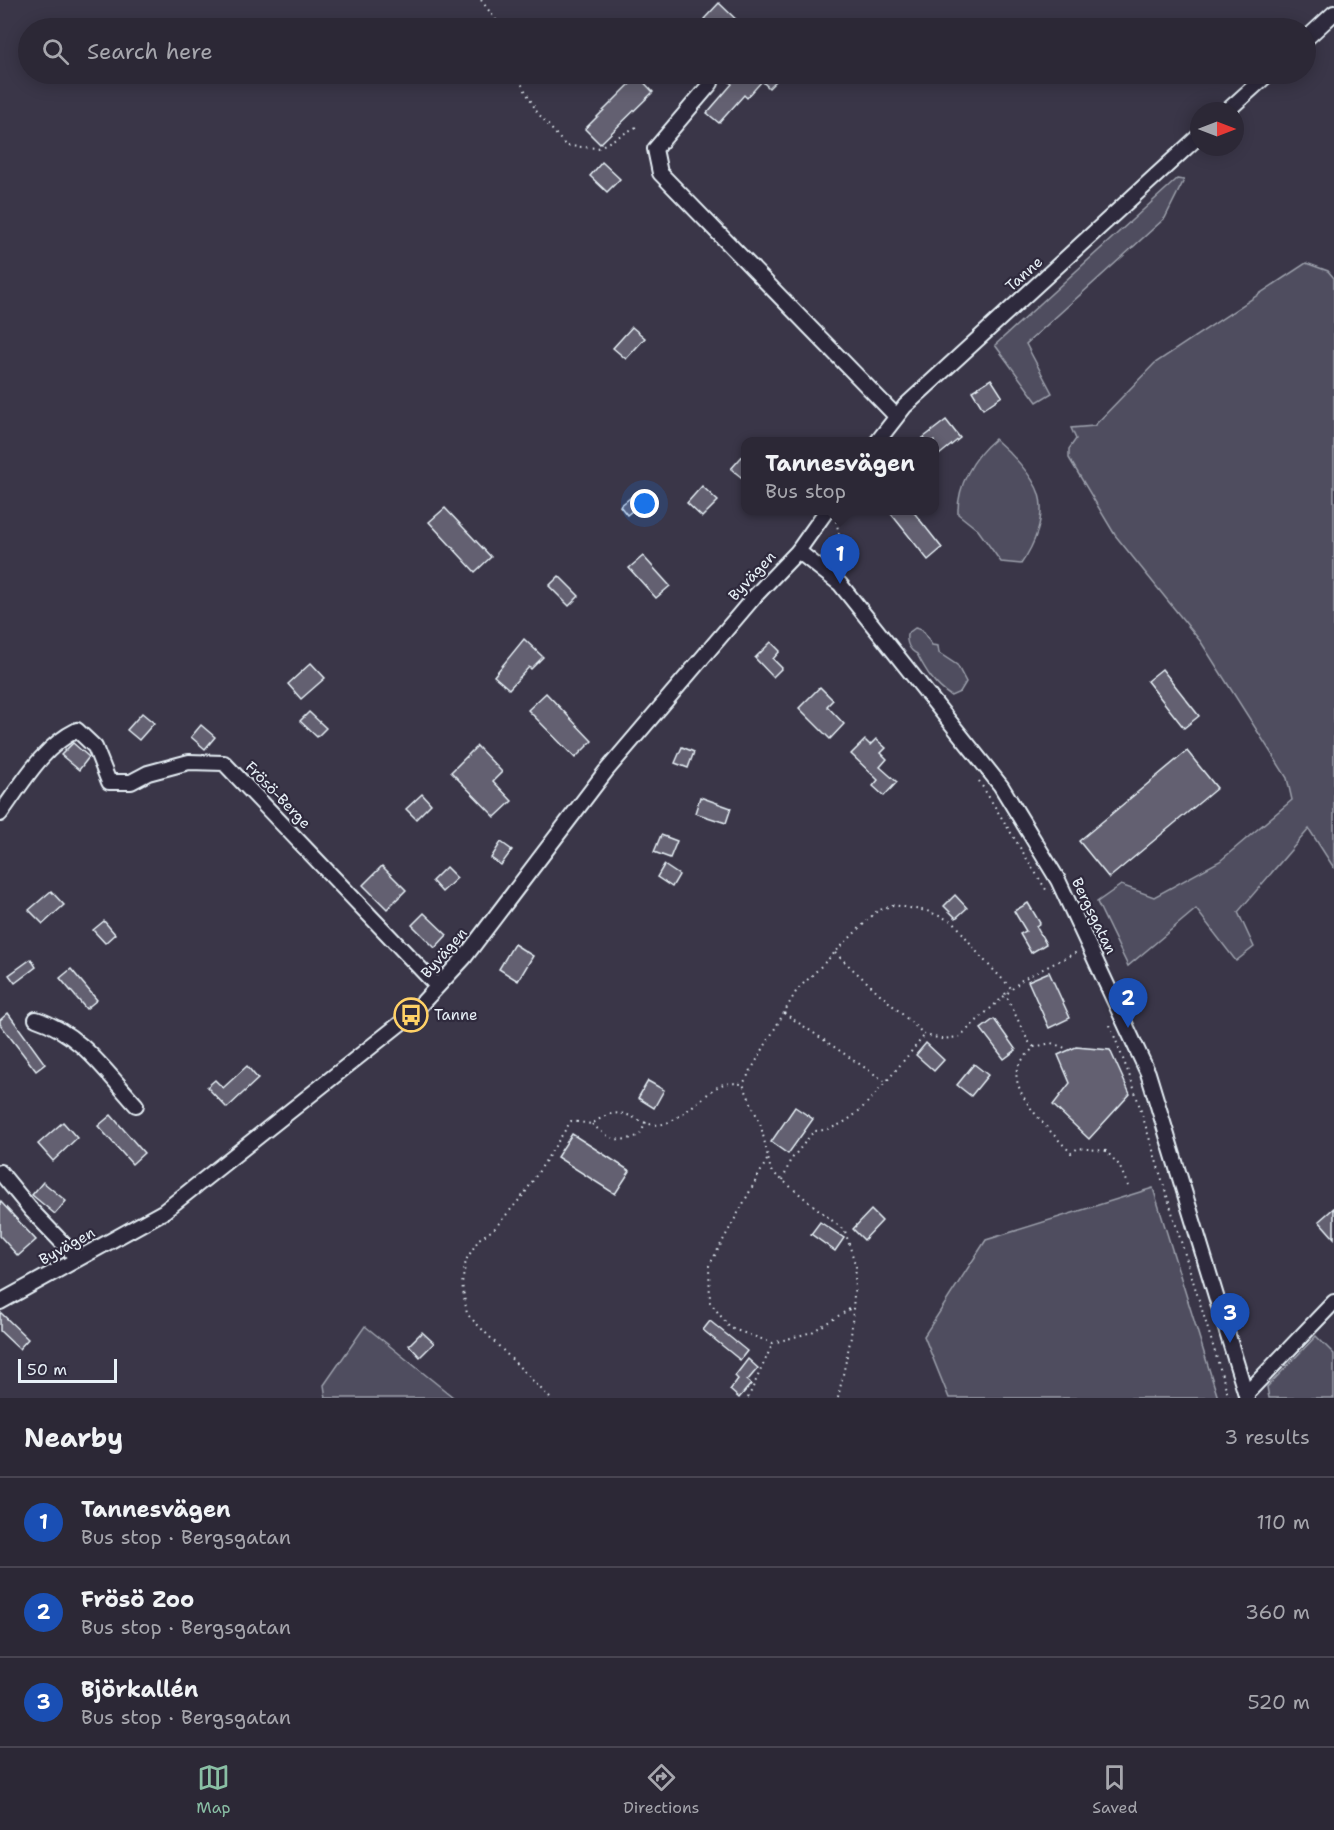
<!DOCTYPE html>
<html lang="en">
<head>
<meta charset="utf-8">
<style>
	body { margin:0; font-family:"Shantell Sans",sans-serif; background:#383442; color:#f1f3f6 }
	.compass { position:absolute; left:1190px; top:102px; width:54px; height:54px; border-radius:50%; background:#2c2836; box-shadow:0 3px 15px #0003; rotate:90deg }
	.scale { position:absolute; left:18px; bottom:15px; width:99px; box-sizing:border-box; padding-left:6px; border:3px solid #e8f1f8; border-top:0; font-size:16px; line-height:21px; white-space:nowrap; color:#e8f1f8; -webkit-text-stroke:4px #2f2a3d; paint-order:stroke }
	.you { position:absolute; left:645px; top:504px; width:21px; height:21px; margin:-15px; border:4px solid #fff; border-radius:50%; background:#1a73e8; box-shadow:0 0 0 9px #1a73e833 }
	.badge { display:grid; place-items:center; width:39px; height:39px; border-radius:50%; background:#8abfa5; color:#fff; font-size:20px; font-weight:700 }
	.pin { position:absolute; translate:-50% -50px; filter:drop-shadow(0 2px 3px #0008) }
	.pin::after { content:''; position:absolute; top:32px; width:21px; height:18px; background:inherit; clip-path:polygon(0 0,100% 0,50% 100%) }
	.popup { position:absolute; left:741px; top:437px; width:198px; height:78px; box-sizing:border-box; display:grid; place-content:center; border-radius:12px; background:#2c2836; filter:drop-shadow(0 2px 4px #0005); font-size:20px; white-space:nowrap; color:#a6a6ad }
	.popup b { font-size:22px; color:#f1f3f6 }
	.popup::after { content:''; position:absolute; left:50%; top:100%; margin-left:-12px; border:12px solid transparent; border-top-color:#2c2836 }
	.list { margin:0; padding:0; list-style:none }
	h2 { display:flex; justify-content:space-between; align-items:center; height:78px; margin:0; padding:0 24px; font-size:26px }
	h2 small { font-size:20px; font-weight:400; color:#a6a6ad }
	.list li { display:grid; grid-template-columns:39px 1fr auto; gap:18px; align-items:center; box-sizing:border-box; height:90px; padding:0 24px; border-top:2px solid #484451 }
	.list b { display:block; font-size:22px; white-space:nowrap }
	.list p { margin:0; font-size:20px; white-space:nowrap; color:#a6a6ad }
	.list em { font-size:20px; font-style:normal; color:#a6a6ad }
	.icon { flex:none; width:33px; height:33px; fill:none; stroke:currentColor; stroke-width:2; stroke-linecap:round; stroke-linejoin:round }
	.map { position:relative; flex:none; width:1334px; height:1398px; overflow:hidden }
	.search { position:absolute; background:#2c2836; box-shadow:0 3px 15px #0003; left:18px; right:18px; top:18px; height:66px; display:flex; align-items:center; gap:15px; box-sizing:border-box; padding:0 21px; border-radius:33px; color:#a6a6ad; font-size:22px }
	.sheet { height:348px; background:#2c2836 }
	nav { display:flex; justify-content:space-around; align-items:center; box-sizing:border-box; height:84px; border-top:2px solid #484451; background:#2c2836; font-size:16px; color:#a6a6ad }
	nav a { display:grid; justify-items:center; gap:3px }
	nav .on { color:#8abfa5 }
	.map>svg:first-child { display:block }
	.green { fill:#504e5f; stroke:#9ca0ac; stroke-width:1.5 }
	.building { fill:#636171; stroke:#e8f1f8; stroke-width:1.5 }
	.lines { fill:none; stroke-linecap:round; stroke-linejoin:round }
	.minor-casing { stroke:#e8f1f8; stroke-width:18 }
	.path { stroke:#e8f1f8; stroke-width:2; stroke-dasharray:1.5 4.5; stroke-linecap:butt }
	.minor { stroke:#2f2a3d; stroke-width:14 }
	.labels { text-anchor:middle; dominant-baseline:central; stroke-width:4.5; stroke-linejoin:round; paint-order:stroke }
	.street-label { font-size:15px; fill:#e8f1f8; stroke:#2f2a3d }
	.poi-label { font-size:15px; fill:#e8f1f8; stroke:#2f2a3d; text-anchor:start }
</style>
</head>
<body>
<div class="map">
<svg width="1334" height="1398" viewBox="0 0 1334 1398">
	<rect width="100%" height="100%" fill="#3a3648"/>
	<filter id="ink" filterUnits="userSpaceOnUse"><feTurbulence type="fractalNoise" baseFrequency=".0167" numOctaves="2"/><feDisplacementMap in="SourceGraphic" scale="12" xChannelSelector="R" yChannelSelector="G"/><feConvolveMatrix kernelMatrix="1 2 1 2 8 2 1 2 1" color-interpolation-filters="sRGB"/></filter>
	<g filter="url(#ink)">
		<g class="green">
			<path d="M 1177,179 L 1184,180 L 1165,218 L 1026,344 L 1052,393 L 1037,402 L 995,345 Z"/>
			<path d="M 1306,263 L 1328,271 L 1334,278 L 1334,868 L 1309,829 L 1238,912 L 1254,947 L 1236,961 L 1196,909 L 1128,966 L 1097,902 L 1121,885 L 1154,897 L 1220,861 L 1292,800 L 1287,778 L 1201,642 L 1115,535 L 1069,458 L 1069,449 L 1076,439 L 1071,428 L 1094,426 L 1155,363 Z"/>
			<path d="M 995,439 C 1009,451 1033,475 1039,494 C 1046,517 1034,546 1021,564 L 1001,562 L 978,530 L 958,514 C 957,486 973,457 995,439 Z"/>
			<path d="M 915,628 L 922,630 L 932,645 L 938,646 L 939,653 L 957,665 L 966,682 L 960,692 L 951,696 C 934,685 926,671 917,654 C 909,650 906,642 907,634 Z"/>
			<path d="M 1153,1188 L 1218,1398 L 949,1398 L 924,1336 L 986,1240 Z"/>
			<path d="M 365,1326 L 453,1397 L 454,1398 L 326,1398 L 324,1385 Z"/>
			<path d="M 1316,1336 L 1334,1354 L 1334,1398 L 1269,1398 L 1267,1387 Z"/>
		</g>
		<g class="building">
			<path d="M 719,3 L 745,28 L 714,28 L 704,19 Z"/>
			<path d="M 721,74 L 783,74 L 769,88 L 762,81 L 747,98 L 744,95 L 719,123 L 707,113 L 732,84 Z"/>
			<path d="M 638,76 L 653,92 L 600,144 L 585,129 Z"/>
			<path d="M 602,162 L 620,179 L 607,192 L 590,176 Z"/>
			<path d="M 632,327 L 645,338 L 626,359 L 613,348 Z"/>
			<path d="M 991,379 L 1002,396 L 983,409 L 972,391 Z"/>
			<path d="M 946,420 L 960,438 L 934,459 L 934,441 L 919,441 Z"/>
			<path d="M 746,452 L 746,481 L 731,469 Z"/>
			<path d="M 702,486 L 718,501 L 702,517 L 687,503 Z"/>
			<path d="M 635,494 L 642,503 L 627,515 L 620,506 Z"/>
			<path d="M 445,508 L 491,557 L 475,572 L 429,522 Z"/>
			<path d="M 888,510 L 912,510 L 942,548 L 928,560 Z"/>
			<path d="M 643,556 L 670,586 L 656,598 L 629,568 Z"/>
			<path d="M 559,576 L 579,596 L 569,606 L 549,586 Z"/>
			<path d="M 524,639 L 543,657 L 531,669 L 529,667 L 509,689 L 494,676 Z"/>
			<path d="M 771,642 L 780,651 L 773,659 L 782,668 L 773,677 L 755,658 Z"/>
			<path d="M 311,663 L 325,678 L 301,699 L 288,684 Z"/>
			<path d="M 1162,669 L 1199,716 L 1184,728 L 1147,681 Z"/>
			<path d="M 820,687 L 833,700 L 827,706 L 844,724 L 830,739 L 799,708 Z"/>
			<path d="M 546,693 L 592,741 L 575,758 L 528,710 Z"/>
			<path d="M 309,712 L 326,728 L 317,737 L 300,721 Z"/>
			<path d="M 142,713 L 154,723 L 139,740 L 127,730 Z"/>
			<path d="M 201,725 L 215,737 L 205,749 L 191,737 Z"/>
			<path d="M 876,739 L 886,748 L 881,753 L 887,759 L 880,767 L 897,782 L 884,796 L 873,786 L 878,780 L 851,754 L 865,740 L 870,745 Z"/>
			<path d="M 73,743 L 89,757 L 79,770 L 61,755 Z"/>
			<path d="M 477,746 L 502,772 L 493,781 L 512,801 L 495,817 L 451,772 Z"/>
			<path d="M 682,747 L 694,752 L 688,768 L 675,763 Z"/>
			<path d="M 1187,751 L 1217,788 L 1109,878 L 1079,841 Z"/>
			<path d="M 422,794 L 431,804 L 416,819 L 406,809 Z"/>
			<path d="M 700,797 L 731,808 L 726,823 L 695,813 Z"/>
			<path d="M 661,835 L 677,841 L 670,858 L 654,852 Z"/>
			<path d="M 501,842 L 512,850 L 501,865 L 491,858 Z"/>
			<path d="M 664,865 L 679,875 L 672,887 L 657,877 Z"/>
			<path d="M 382,866 L 406,890 L 387,909 L 363,885 Z"/>
			<path d="M 446,867 L 457,878 L 442,892 L 432,881 Z"/>
			<path d="M 51,891 L 64,905 L 43,924 L 29,910 Z"/>
			<path d="M 955,895 L 967,908 L 956,918 L 944,906 Z"/>
			<path d="M 1028,903 L 1040,923 L 1036,926 L 1046,944 L 1031,953 L 1020,934 L 1026,931 L 1014,911 Z"/>
			<path d="M 424,913 L 447,935 L 435,948 L 412,925 Z"/>
			<path d="M 104,921 L 115,934 L 105,943 L 93,930 Z"/>
			<path d="M 514,944 L 533,956 L 518,981 L 499,969 Z"/>
			<path d="M 31,959 L 36,967 L 15,983 L 9,975 Z"/>
			<path d="M 71,969 L 97,1000 L 86,1009 L 60,978 Z"/>
			<path d="M 1049,972 L 1070,1018 L 1049,1028 L 1028,981 Z"/>
			<path d="M 8,1013 L 45,1064 L 36,1071 L 0,1024 L 0,1020 Z"/>
			<path d="M 994,1019 L 1016,1050 L 1004,1059 L 981,1029 Z"/>
			<path d="M 926,1043 L 944,1060 L 934,1071 L 916,1055 Z"/>
			<path d="M 1076,1047 L 1110,1050 L 1130,1094 L 1089,1139 L 1053,1105 L 1070,1083 L 1058,1055 Z"/>
			<path d="M 974,1064 L 988,1075 L 971,1096 L 957,1085 Z"/>
			<path d="M 247,1066 L 258,1079 L 227,1108 L 207,1087 L 215,1080 L 223,1088 Z"/>
			<path d="M 648,1081 L 664,1090 L 654,1108 L 638,1098 Z"/>
			<path d="M 795,1107 L 813,1119 L 788,1154 L 771,1142 Z"/>
			<path d="M 111,1115 L 144,1153 L 132,1164 L 98,1126 Z"/>
			<path d="M 63,1122 L 77,1138 L 53,1161 L 38,1144 Z"/>
			<path d="M 572,1134 L 630,1171 L 615,1194 L 557,1157 Z"/>
			<path d="M 43,1182 L 66,1201 L 55,1214 L 32,1195 Z"/>
			<path d="M 0,1201 L 36,1240 L 18,1256 L 0,1236 Z"/>
			<path d="M 1334,1208 L 1334,1238 L 1319,1221 Z"/>
			<path d="M 871,1210 L 882,1221 L 864,1240 L 853,1229 Z"/>
			<path d="M 820,1222 L 844,1238 L 835,1251 L 811,1234 Z"/>
			<path d="M 0,1312 L 28,1339 L 19,1349 L 0,1331 Z"/>
			<path d="M 710,1321 L 747,1351 L 740,1360 L 703,1330 Z"/>
			<path d="M 422,1332 L 434,1343 L 420,1357 L 409,1345 Z"/>
			<path d="M 748,1359 L 758,1368 L 747,1381 L 751,1384 L 739,1398 L 730,1390 L 738,1379 L 735,1376 Z"/>
		</g>
		<g class="lines">
			<defs>
				<g id="minor">
					<path d="M 1306,39 L 1334,13"/>
					<path d="M 711,83 L 655,149 L 660,173 L 896,416"/>
					<path d="M 1227,111 L 1268,74"/>
					<path d="M 877,442 L 905,406 L 1199,136"/>
					<path d="M 798,551 L 840,584 L 1001,786 L 1058,880 L 1148,1073 L 1247,1398"/>
					<path d="M 0,814 C 22,784 42,747 77,730 L 95,747 L 109,782 L 131,782 L 148,773 L 189,762 L 224,763 L 437,986"/>
					<path d="M 36,1019 C 80,1033 106,1072 136,1105"/>
					<path d="M 0,1172 L 32,1211 L 77,1258"/>
					<path d="M 0,1302 L 163,1212 L 411,1015 L 464,958 L 606,771 L 755,596 L 798,551 L 827,510"/>
					<path d="M 1246,1394 L 1334,1302"/>
				</g>
			</defs>
			<use href="#minor" class="minor-casing"/>
			<g class="path">
				<path d="M 481,0 L 502,28"/>
				<path d="M 516,74 L 537,112 L 566,146 L 598,148 L 636,127"/>
				<path d="M 1281,79 L 1287,74"/>
				<path d="M 836,521 L 845,559 L 839,566"/>
				<path d="M 979,781 L 1048,893"/>
				<path d="M 835,953 L 925,1035 L 942,1039 L 959,1037 L 1023,979 L 1077,952"/>
				<path d="M 1005,993 L 1028,1041 L 1034,1047 C 1029,1053 1019,1062 1017,1069 C 1011,1096 1054,1134 1071,1153 L 1078,1148 L 1106,1151 L 1119,1165 L 1128,1186"/>
				<path d="M 784,1013 L 886,1082 L 924,1036"/>
				<path d="M 1110,1025 L 1133,1085 L 1229,1398"/>
				<path d="M 1034,1047 L 1051,1043 L 1068,1049"/>
				<path d="M 592,1124 C 609,1139 618,1144 640,1135 L 646,1122"/>
				<path d="M 767,1160 L 709,1266 L 710,1302 L 730,1328 L 773,1343 L 812,1332 L 853,1307"/>
				<path d="M 783,1180 L 790,1161 L 814,1131 C 848,1129 864,1106 886,1082"/>
				<path d="M 550,1398 L 467,1314 L 462,1284 L 466,1260 L 479,1239 L 494,1229 L 525,1193 L 571,1121 L 592,1124 C 629,1096 637,1133 666,1123 C 683,1118 713,1086 724,1084 C 730,1082 738,1084 743,1084"/>
				<path d="M 748,1398 L 773,1343"/>
				<path d="M 838,1398 L 851,1337 L 856,1267 L 845,1231 L 771,1171 L 761,1126 L 743,1084 L 797,990 L 877,911 L 893,905 L 927,911 L 954,922 L 980,956 L 1011,988"/>
			</g>
			<use href="#minor" class="minor"/>
		</g>
	</g>
	<defs>
		<symbol id="bus-ring" viewBox="-11 -11 22 22"><circle r="9.5" fill="#2f2a3d" stroke="#ffd166" stroke-width="1.5"/><path d="M-5-6H5V4H4V6H2V4H-2V6H-4V4H-5ZM-3.5-4V0h7V-4ZM-3.5 1.2v1.5H-2V1.2ZM2 1.2v1.5H3.5V1.2Z" fill="#ffd166"/></symbol>
	</defs>
	<g fill-rule="evenodd">
		<use href="#bus-ring" x="392" y="996" width="38" height="38"/>
	</g>
	<g class="labels">
		<g class="street-label">
			<text transform="translate(1024 274) rotate(-42)">Tanne</text>
			<text transform="translate(752 576) rotate(-47)">Byvägen</text>
			<text transform="translate(278 795) rotate(46)">Frösö-Berge</text>
			<text transform="translate(1094 916) rotate(64)">Bergsgatan</text>
			<text transform="translate(444 953) rotate(-49)">Byvägen</text>
			<text transform="translate(67 1246) rotate(-29)">Byvägen</text>
		</g>
		<g class="poi-label">
			<text x="434" y="1015">Tanne</text>
		</g>
	</g>
</svg>
<svg class="compass" viewBox="-18 -18 36 36"><path d="M0-13l5 13h-10z" fill="#e53935"/><path d="M0 13l5-13h-10z" fill="#a6a6ad"/></svg>
<div class="scale">50 m</div>
<div class="you"></div>
<div class="pin badge" style="left:840px;top:584px;background:#1a4fb4">1</div>
<div class="popup"><b>Tannesvägen</b>Bus stop</div>
<div class="pin badge" style="left:1128px;top:1028px;background:#1a4fb4">2</div>
<div class="pin badge" style="left:1230px;top:1343px;background:#1a4fb4">3</div>
<div class="search"><svg class="icon" aria-label="search" viewBox="0 0 24 24"><circle cx="10" cy="10" r="6"/><path d="M15 15l6 6"/></svg>Search here</div>
</div>
<section class="sheet">
<h2>Nearby<small>3 results</small></h2>
<ul class="list">
<li><span class="badge" style="background:#1a4fb4">1</span><div><b>Tannesvägen</b><p>Bus stop · Bergsgatan</p></div><em>110 m</em></li>
<li><span class="badge" style="background:#1a4fb4">2</span><div><b>Frösö Zoo</b><p>Bus stop · Bergsgatan</p></div><em>360 m</em></li>
<li><span class="badge" style="background:#1a4fb4">3</span><div><b>Björkallén</b><p>Bus stop · Bergsgatan</p></div><em>520 m</em></li>
</ul>
</section>
<nav>
<a class="on"><svg class="icon" aria-label="map" viewBox="0 0 24 24"><path d="M3 6l6-2 6 2 6-2v14l-6 2-6-2-6 2zM9 4v14M15 6v14"/></svg>Map</a>
<a><svg class="icon" aria-label="directions" viewBox="0 0 24 24"><path d="M12 3l9 9-9 9-9-9zM9 14v-3h6M13 9l2 2-2 2"/></svg>Directions</a>
<a><svg class="icon" aria-label="saved" viewBox="0 0 24 24"><path d="M7 4h10v16l-5-4-5 4z"/></svg>Saved</a>
</nav>
</body>
</html>
